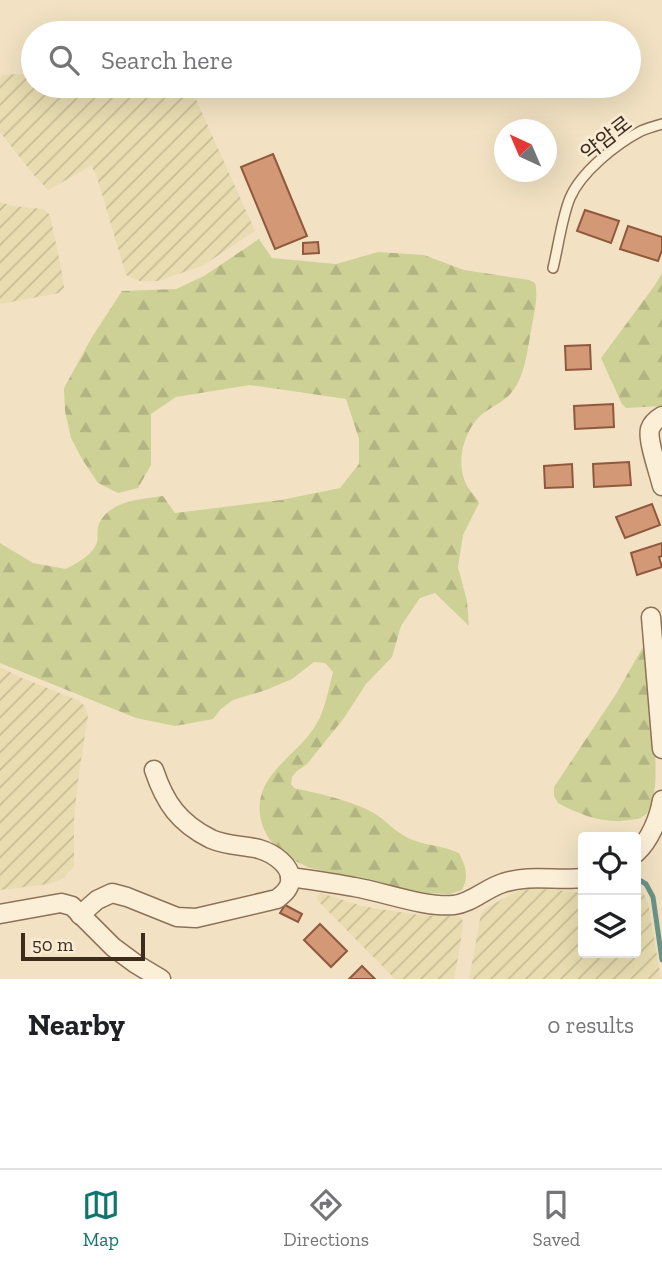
<!DOCTYPE html>
<html lang="en">
<head>
<meta charset="utf-8">
<style>
	body { margin:0; font-family:"Zilla Slab","Noto Sans KR",serif; background:#f2f2f2; color:#202124 }
	.controls { position:absolute; right:21px; bottom:21px; display:grid; overflow:hidden; border-radius:7px; box-shadow:0 7px 28px #0002 }
	.controls button { width:63px; height:63px; display:grid; place-items:center; padding:0; border:0; border-bottom:2px solid #e0e0e0; background:#fff; color:#202124; font:35px sans-serif }
	.compass { position:absolute; left:494px; top:119px; width:63px; height:63px; border-radius:50%; background:#fff; box-shadow:0 7px 28px #0002; rotate:316deg }
	.scale { position:absolute; left:21px; bottom:18px; width:124px; box-sizing:border-box; padding-left:7px; border:4px solid #3d2b1d; border-top:0; font-size:19px; line-height:24px; white-space:nowrap; color:#3d2b1d; -webkit-text-stroke:5px #f9ecd4; paint-order:stroke }
	.list { margin:0; padding:0; list-style:none }
	h2 { display:flex; justify-content:space-between; align-items:center; height:91px; margin:0; padding:0 28px; font-size:30px }
	h2 small { font-size:23px; font-weight:400; color:#757577 }
	.icon { flex:none; width:38px; height:38px; fill:none; stroke:currentColor; stroke-width:2; stroke-linecap:round; stroke-linejoin:round }
	.map { position:relative; flex:none; width:662px; height:979px; overflow:hidden }
	.search { position:absolute; background:#fff; box-shadow:0 7px 28px #0002; left:21px; right:21px; top:21px; height:77px; display:flex; align-items:center; gap:18px; box-sizing:border-box; padding:0 24px; border-radius:38px; color:#757577; font-size:26px }
	.sheet { height:189px; background:#fff }
	nav { display:flex; justify-content:space-around; align-items:center; box-sizing:border-box; height:98px; border-top:2px solid #e0e0e0; background:#fff; font-size:19px; color:#757577 }
	nav a { display:grid; justify-items:center; gap:4px }
	nav .on { color:#0f766e }
	.map>svg:first-child { display:block }
	.farmland { fill:url(#farmland-furrows) }
	.forest { fill:url(#forest-firs) }
	.lines { fill:none; stroke-linecap:round; stroke-linejoin:round }
	.stream { stroke:#6b9488; stroke-width:5 }
	.building { fill:#d39876; stroke:#90583c; stroke-width:2 }
	.lane-casing { stroke:#8e7258; stroke-width:12 }
	.street-casing { stroke:#8e7258; stroke-width:21 }
	.lane { stroke:#fcefd8; stroke-width:9 }
	.street { stroke:#fcefd8; stroke-width:18 }
	.labels { text-anchor:middle; dominant-baseline:central; stroke-width:6; stroke-linejoin:round; paint-order:stroke }
	.street-label { font-size:21px; fill:#3d2b1d; stroke:#f9ecd4 }
</style>
</head>
<body>
<div class="map">
<svg width="662" height="979" viewBox="0 0 662 979">
	<defs>
		<pattern id="farmland-furrows" width="10" height="10" patternUnits="userSpaceOnUse" patternTransform="scale(1.75)"><rect width="10" height="10" fill="#e8dcb0"/><path d="M-1 1l2-2M0 10L10 0M9 11l2-2" fill="none" stroke="#c8bd97"/></pattern>
		<pattern id="forest-firs" width="22" height="20" patternUnits="userSpaceOnUse" patternTransform="scale(1.75)"><rect width="22" height="20" fill="#ced196"/><path d="M5 1l3.5 6h-7zM16 11l3.5 6h-7z" fill="#b2b481"/></pattern>
	</defs>
	<rect width="100%" height="100%" fill="#f2e2c3"/>
	<g class="farmland">
		<path d="M 16,74 L 33,75 L 33,86 L 188,86 L 194,95 L 255,231 L 202,266 L 158,281 L 140,281 L 126,275 L 96,174 L 91,166 L 48,190 L 32,173 L 0,132 L 0,79 L 2,75 Z"/>
		<path d="M 0,202 L 13,206 L 43,209 L 50,215 L 63,278 L 64,288 L 59,293 L 0,304 Z"/>
		<path d="M 0,667 L 22,678 L 77,700 L 85,706 L 88,716 L 79,773 L 74,819 L 74,866 L 64,878 L 49,884 L 0,890 Z"/>
		<path d="M 636,886 L 643,892 L 648,903 L 661,979 L 469,979 L 481,914 L 485,909 L 508,896 L 521,890 L 538,888 L 583,893 L 583,953 L 636,953 Z"/>
		<path d="M 321,893 L 362,906 L 386,910 L 421,915 L 459,916 L 462,919 L 463,923 L 459,952 L 454,979 L 395,979 L 321,904 L 317,899 L 318,895 Z"/>
	</g>
	<g class="forest">
		<path d="M 259,239 L 272,258 L 336,264 L 378,252 L 424,255 L 464,270 L 529,280 L 535,283 C 539,297 533,317 531,331 C 527,352 525,377 511,393 C 503,403 490,407 480,416 C 463,433 455,464 467,486 C 471,493 477,497 479,503 L 463,535 L 458,567 L 467,601 L 469,626 L 435,593 L 420,598 L 401,626 L 392,657 L 366,684 L 344,718 L 307,764 L 297,771 L 292,777 L 291,784 L 294,788 C 320,794 355,801 377,815 C 387,822 396,832 408,838 C 424,846 443,845 459,853 C 466,866 469,877 462,890 L 450,894 L 426,893 L 310,868 C 299,863 287,857 278,849 C 257,829 253,799 271,776 C 285,757 305,744 317,723 C 325,710 329,687 333,672 L 325,663 L 314,662 L 292,679 L 266,690 L 233,700 L 221,709 L 213,719 L 175,726 L 136,718 L 0,663 L 0,543 L 33,563 L 66,569 C 76,563 90,557 96,545 C 99,539 96,530 99,524 C 109,501 141,499 163,496 L 175,513 L 281,500 L 340,488 L 359,464 L 359,439 L 346,399 L 250,385 L 176,397 L 151,414 L 151,465 L 138,488 L 118,493 L 98,483 L 82,459 L 71,438 L 65,411 L 64,388 L 92,337 L 122,291 L 176,289 L 204,276 Z"/>
		<path d="M 662,273 L 662,406 L 626,408 L 622,404 L 601,358 L 655,285 Z"/>
		<path d="M 643,647 L 647,647 C 648,665 649,683 650,701 C 653,727 662,791 648,812 C 643,819 637,819 629,820 C 604,824 580,815 558,803 L 554,796 L 554,787 L 616,694 Z"/>
	</g>
	<g class="lines">
		<path class="stream" d="M 636,878 L 646,884 L 653,897 L 662,960"/>
	</g>
	<g class="building">
		<path d="M 273,154 L 307,236 L 275,249 L 241,167 Z"/>
		<path d="M 585,210 L 619,221 L 611,243 L 577,231 Z"/>
		<path d="M 628,226 L 662,237 L 662,250 L 658,261 L 620,249 Z"/>
		<path d="M 318,242 L 319,253 L 303,254 L 303,243 Z"/>
		<path d="M 590,345 L 591,369 L 566,370 L 565,346 Z"/>
		<path d="M 613,404 L 614,427 L 575,429 L 574,406 Z"/>
		<path d="M 629,462 L 631,485 L 594,487 L 593,464 Z"/>
		<path d="M 572,464 L 573,487 L 545,488 L 544,466 Z"/>
		<path d="M 652,504 L 660,525 L 625,538 L 616,517 Z"/>
		<path d="M 662,543 L 662,556 L 659,557 L 662,567 L 637,575 L 631,553 Z"/>
		<path d="M 285,905 L 302,914 L 298,922 L 280,913 Z"/>
		<path d="M 320,924 L 347,951 L 331,967 L 304,940 Z"/>
		<path d="M 362,966 L 375,979 L 349,979 Z"/>
	</g>
	<g class="lines">
		<defs>
			<path id="lane" d="M 553,268 C 558,248 562,217 570,198 C 581,172 616,144 641,131 C 648,128 655,126 662,124"/>
			<g id="street">
				<path d="M 662,416 C 657,419 652,423 650,429 C 647,440 659,473 662,486"/>
				<path d="M 651,617 L 662,749"/>
				<path d="M 636,853 C 650,840 659,818 662,800"/>
				<path d="M 290,877 C 311,880 333,883 354,887 C 384,892 425,908 454,905 C 472,903 486,888 503,883 C 530,874 556,881 583,878"/>
				<path d="M 0,914 L 61,903 L 72,906 L 113,947 L 136,964 L 161,979"/>
				<path d="M 80,915 L 97,900 L 112,893 L 127,897 L 177,917 L 196,918 L 277,899 C 282,895 289,890 290,882 C 293,866 273,853 259,849 C 243,845 227,846 211,839 C 179,823 165,803 154,770"/>
			</g>
		</defs>
		<use href="#lane" class="lane-casing"/>
		<use href="#street" class="street-casing"/>
		<use href="#lane" class="lane"/>
		<use href="#street" class="street"/>
	</g>
	<g class="labels">
		<g class="street-label">
			<text transform="translate(606 138) rotate(-38)">약암로</text>
		</g>
	</g>
</svg>
<div class="controls">
<button><svg class="icon" aria-label="locate" viewBox="0 0 24 24"><circle cx="12" cy="12" r="6"/><path d="M12 2v4M12 18v4M2 12h4M18 12h4"/></svg></button>
<button><svg class="icon" aria-label="layers" viewBox="0 0 24 24"><path d="M12 4l9 5-9 5-9-5zM3 14l9 5 9-5"/></svg></button>
</div>
<svg class="compass" viewBox="-18 -18 36 36"><path d="M0-13l5 13h-10z" fill="#e53935"/><path d="M0 13l5-13h-10z" fill="#757577"/></svg>
<div class="scale">50 m</div>
<div class="search"><svg class="icon" aria-label="search" viewBox="0 0 24 24"><circle cx="10" cy="10" r="6"/><path d="M15 15l6 6"/></svg>Search here</div>
</div>
<section class="sheet">
<h2>Nearby<small>0 results</small></h2>
<ul class="list">
</ul>
</section>
<nav>
<a class="on"><svg class="icon" aria-label="map" viewBox="0 0 24 24"><path d="M3 6l6-2 6 2 6-2v14l-6 2-6-2-6 2zM9 4v14M15 6v14"/></svg>Map</a>
<a><svg class="icon" aria-label="directions" viewBox="0 0 24 24"><path d="M12 3l9 9-9 9-9-9zM9 14v-3h6M13 9l2 2-2 2"/></svg>Directions</a>
<a><svg class="icon" aria-label="saved" viewBox="0 0 24 24"><path d="M7 4h10v16l-5-4-5 4z"/></svg>Saved</a>
</nav>
</body>
</html>
